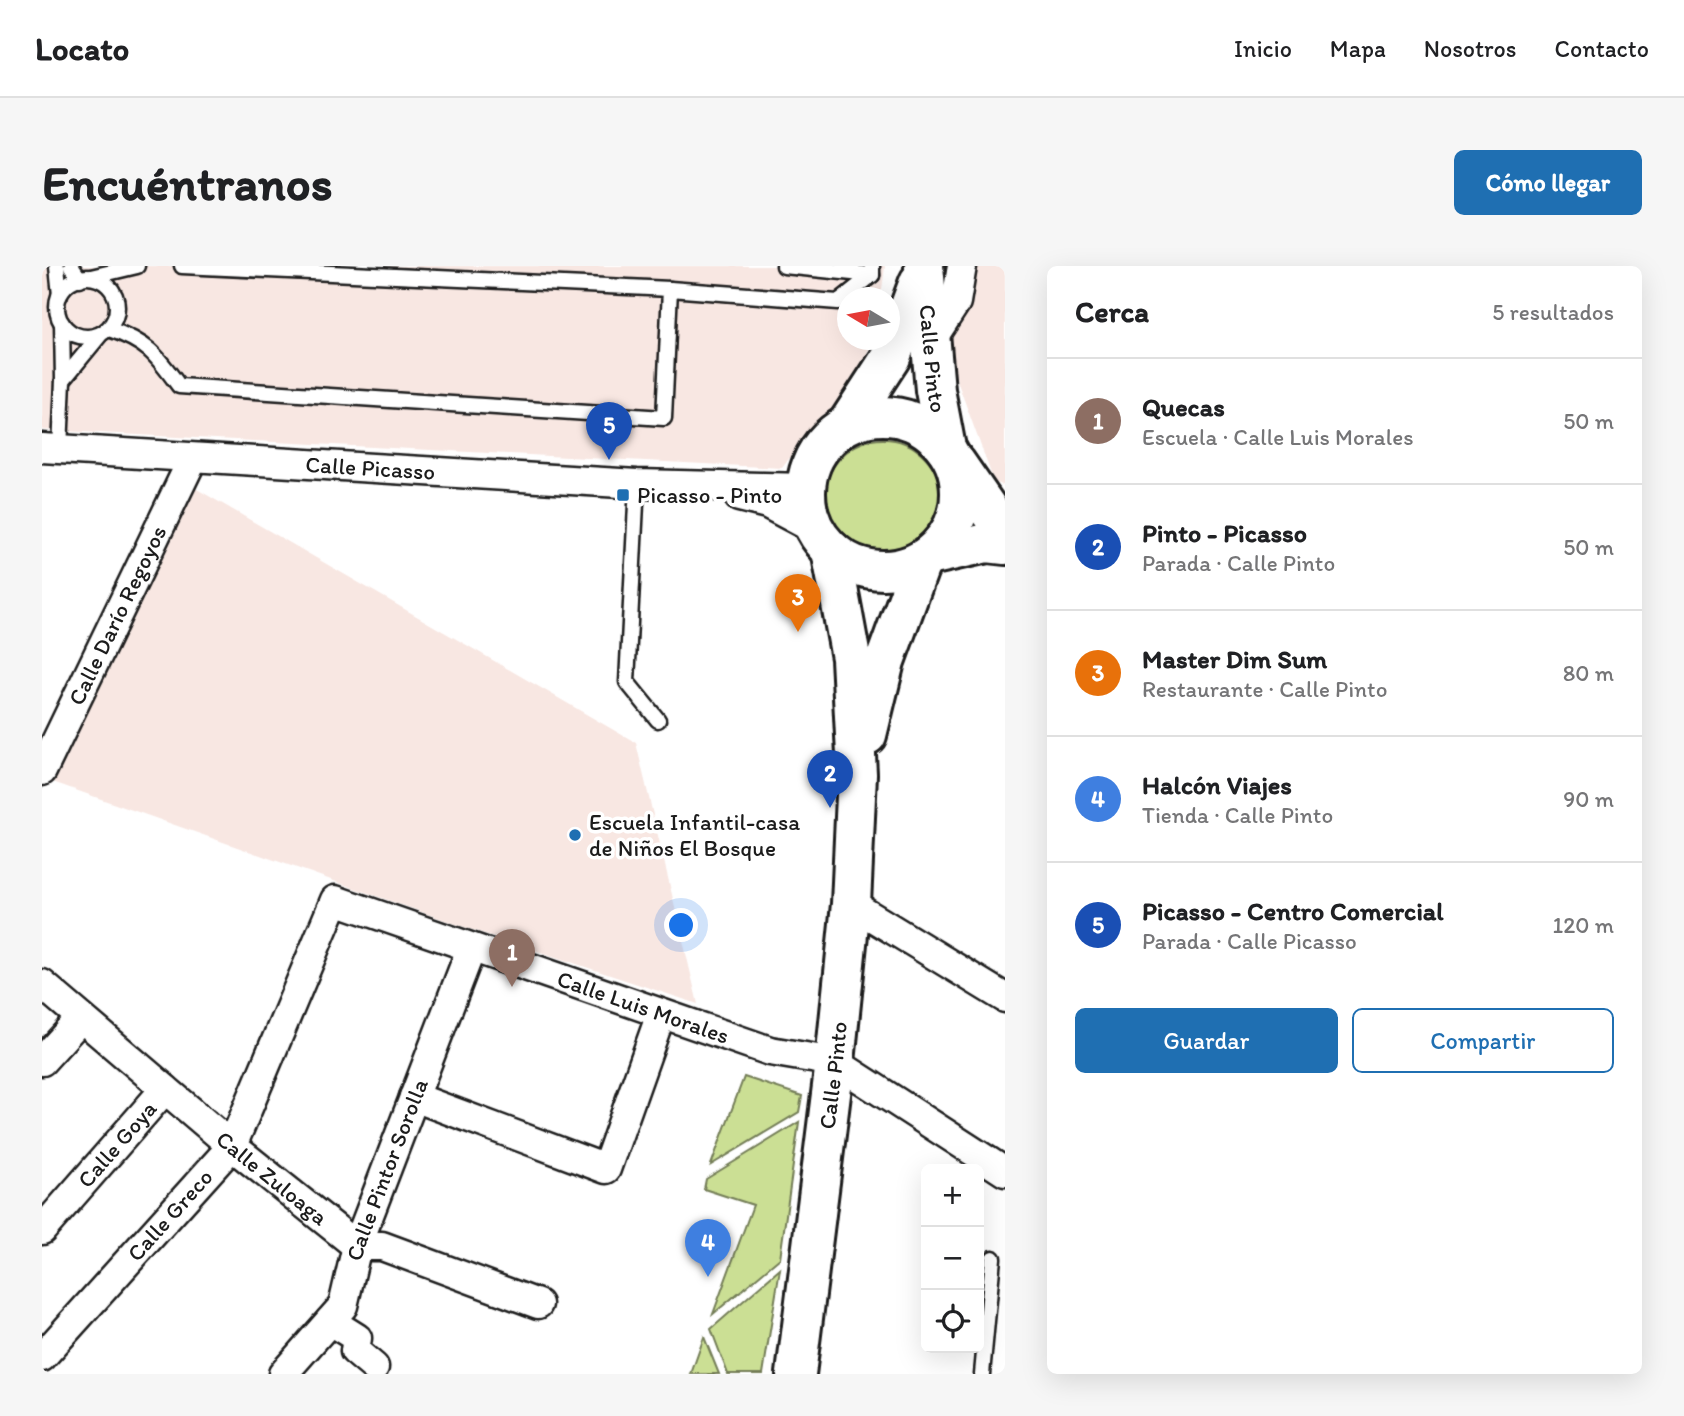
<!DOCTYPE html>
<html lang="es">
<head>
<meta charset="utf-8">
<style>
	body { margin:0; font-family:Itim,sans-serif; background:#f6f6f6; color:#202124 }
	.controls { position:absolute; right:21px; bottom:21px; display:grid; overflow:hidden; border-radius:10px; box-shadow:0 7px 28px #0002 }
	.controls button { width:63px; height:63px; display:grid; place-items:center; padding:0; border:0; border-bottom:2px solid #e0e0e0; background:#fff; color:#202124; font:35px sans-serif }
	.compass { position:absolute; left:795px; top:21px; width:63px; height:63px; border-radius:50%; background:#fff; box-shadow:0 7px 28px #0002; rotate:280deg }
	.you { position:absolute; left:640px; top:660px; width:24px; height:24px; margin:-18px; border:5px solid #fff; border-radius:50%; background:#1a73e8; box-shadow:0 0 0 10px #1a73e833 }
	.badge { display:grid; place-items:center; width:46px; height:46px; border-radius:50%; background:#1f6fb2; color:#fff; font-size:23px; font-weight:700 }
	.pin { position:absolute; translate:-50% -58px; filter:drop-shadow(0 2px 4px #0008) }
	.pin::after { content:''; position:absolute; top:37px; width:24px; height:21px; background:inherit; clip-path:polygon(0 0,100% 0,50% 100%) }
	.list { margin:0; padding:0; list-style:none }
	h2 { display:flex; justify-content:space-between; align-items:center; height:91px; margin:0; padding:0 28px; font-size:30px }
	h2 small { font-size:23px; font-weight:400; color:#757577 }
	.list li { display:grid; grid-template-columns:46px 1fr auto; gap:21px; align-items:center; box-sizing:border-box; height:126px; padding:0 28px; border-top:2px solid #e0e0e0 }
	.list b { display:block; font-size:26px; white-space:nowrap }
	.list p { margin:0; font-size:23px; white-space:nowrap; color:#757577 }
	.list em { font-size:23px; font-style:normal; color:#757577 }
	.actions { display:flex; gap:14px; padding:21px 28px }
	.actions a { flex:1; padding:16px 0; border:2px solid #1f6fb2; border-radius:10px; text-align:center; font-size:24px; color:#1f6fb2 }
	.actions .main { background:#1f6fb2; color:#fff }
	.icon { flex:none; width:38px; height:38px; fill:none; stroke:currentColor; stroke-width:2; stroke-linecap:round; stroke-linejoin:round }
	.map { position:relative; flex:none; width:963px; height:1108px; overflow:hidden; border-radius:10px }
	header { display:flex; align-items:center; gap:42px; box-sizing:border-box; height:98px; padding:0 35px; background:#fff; border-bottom:2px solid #e0e0e0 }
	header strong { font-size:33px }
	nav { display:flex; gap:38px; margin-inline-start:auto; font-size:24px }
	.intro { display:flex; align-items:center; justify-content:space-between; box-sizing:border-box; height:168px; padding:0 42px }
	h1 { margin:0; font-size:49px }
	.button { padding:18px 32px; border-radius:10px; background:#1f6fb2; color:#fff; font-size:24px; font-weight:700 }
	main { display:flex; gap:42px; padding:0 42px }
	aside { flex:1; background:#fff; border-radius:10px; box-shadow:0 7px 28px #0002 }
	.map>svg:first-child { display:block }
	.built { fill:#f8e7e2 }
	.green { fill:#cbdf94; stroke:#747e58; stroke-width:2 }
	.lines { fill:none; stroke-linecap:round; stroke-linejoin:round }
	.lane-casing { stroke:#1c1c1c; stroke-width:19 }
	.street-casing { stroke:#1c1c1c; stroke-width:33 }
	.secondary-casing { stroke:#1c1c1c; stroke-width:44 }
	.lane { stroke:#fff; stroke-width:14 }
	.street { stroke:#fff; stroke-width:28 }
	.secondary { stroke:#fff; stroke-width:38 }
	.poi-dot { fill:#1f6fb2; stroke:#fff; stroke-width:2.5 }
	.labels { text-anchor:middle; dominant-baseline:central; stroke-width:7; stroke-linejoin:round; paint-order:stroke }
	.street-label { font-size:23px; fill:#1c1c1c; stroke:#fff }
	.poi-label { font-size:23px; fill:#1c1c1c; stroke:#fff; text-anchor:start }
</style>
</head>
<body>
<header>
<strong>Locato</strong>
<nav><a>Inicio</a><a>Mapa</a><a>Nosotros</a><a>Contacto</a></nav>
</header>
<div class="intro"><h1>Encuéntranos</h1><a class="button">Cómo llegar</a></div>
<main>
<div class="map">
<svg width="963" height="1108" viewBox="0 0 963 1108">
	<rect width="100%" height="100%" fill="#fff"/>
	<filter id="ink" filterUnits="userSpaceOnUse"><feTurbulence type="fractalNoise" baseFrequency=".0143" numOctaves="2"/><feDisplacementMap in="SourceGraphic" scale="14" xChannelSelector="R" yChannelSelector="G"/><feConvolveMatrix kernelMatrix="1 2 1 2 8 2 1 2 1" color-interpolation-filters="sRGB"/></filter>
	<g filter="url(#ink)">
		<g class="built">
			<path d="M 0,0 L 843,0 L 839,31 L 806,32 L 806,74 L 831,74 L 830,77 L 798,140 L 773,159 L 740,202 L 0,164 Z"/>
			<path d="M 908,0 L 963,0 L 963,220 L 952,216 L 901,76 Z"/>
			<path d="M 153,222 L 594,477 L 656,738 L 425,662 L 8,515 Z"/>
		</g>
		<g class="green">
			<circle cx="841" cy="231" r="58"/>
			<path d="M 702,811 L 760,830 L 757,846 L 669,899 Z"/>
			<path d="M 757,856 L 738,992 L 671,1048 L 711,939 L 662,923 L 664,913 Z"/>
			<path d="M 738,1003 L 721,1108 L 686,1108 L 669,1063 Z"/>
			<path d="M 662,1071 L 677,1108 L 649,1108 Z"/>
		</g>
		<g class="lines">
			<defs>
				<g id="lane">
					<path d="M 15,0 L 18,29"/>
					<path d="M 29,0 L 38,13"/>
					<path d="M 742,0 L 830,9"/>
					<path d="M 49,11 L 95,0"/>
					<circle cx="45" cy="41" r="30"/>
					<path d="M 628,23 L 796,36 L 830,9 L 830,0"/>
					<path d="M 67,63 C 105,76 114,88 137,120 L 622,152 L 628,23 L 140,0"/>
					<path d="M 21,114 L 58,69"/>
					<path d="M 18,183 L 21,114 L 20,57"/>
					<path d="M 595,218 L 585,416 L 616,454"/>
					<path d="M 940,1108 L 951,992"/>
				</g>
				<g id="street">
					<path d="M 888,76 L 914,36 L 920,0"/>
					<path id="s1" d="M 0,182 L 595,218 L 764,222"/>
					<path d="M 697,231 L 725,238 L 772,263"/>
					<path id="s2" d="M 0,505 L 151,192"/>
					<path d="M 809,638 L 963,732"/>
					<path id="s3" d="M 0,718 L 190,880 L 315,980 L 340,980 L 496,1038"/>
					<path d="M 0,795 L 39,752"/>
					<path d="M 372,831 L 564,903 L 619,748"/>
					<path id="s4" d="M 0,964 L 123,823"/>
					<path d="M 288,1055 L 315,1072 L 313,1085 L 332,1101"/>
					<path id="s5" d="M 0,1091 L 190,880 L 293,634 L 728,785 L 793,796 L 963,906"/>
					<path id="s6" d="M 241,1108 L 301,1040 L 315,980 L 429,683"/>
				</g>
				<g id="secondary">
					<path id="s7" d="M 882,0 L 893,124 L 904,182"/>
					<circle cx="841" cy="227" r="77"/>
					<path d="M 806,157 L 849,91 L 877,16"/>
					<path d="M 914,197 L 950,249 L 963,258"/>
					<path d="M 887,290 L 945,277 L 963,279"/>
					<path d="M 825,469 L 843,395 L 880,294"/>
					<path id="s8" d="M 754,1108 L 793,796 L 809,638 L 815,508 L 809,392 L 789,284"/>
				</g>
			</defs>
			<use href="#lane" class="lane-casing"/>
			<use href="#street" class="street-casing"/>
			<use href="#secondary" class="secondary-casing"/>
			<use href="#lane" class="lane"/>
			<use href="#street" class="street"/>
			<use href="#secondary" class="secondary"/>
		</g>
	</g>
	<g class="poi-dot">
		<rect x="574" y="222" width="14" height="14" rx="3.5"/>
		<circle cx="533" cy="569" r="7"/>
	</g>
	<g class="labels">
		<g class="street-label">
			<text stroke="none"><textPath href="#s7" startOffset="93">Calle Pinto</textPath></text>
			<text stroke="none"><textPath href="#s1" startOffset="329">Calle Picasso</textPath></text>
			<text stroke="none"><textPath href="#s2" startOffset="173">Calle Darío Regoyos</textPath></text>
			<text stroke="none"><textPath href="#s5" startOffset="877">Calle Luis Morales</textPath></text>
			<text stroke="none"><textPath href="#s8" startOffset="301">Calle Pinto</textPath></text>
			<text stroke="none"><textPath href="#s4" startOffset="114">Calle Goya</textPath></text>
			<text stroke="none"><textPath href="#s6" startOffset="234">Calle Pintor Sorolla</textPath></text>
			<text stroke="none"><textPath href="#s3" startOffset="301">Calle Zuloaga</textPath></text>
			<text stroke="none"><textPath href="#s5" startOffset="191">Calle Greco</textPath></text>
		</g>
		<g class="poi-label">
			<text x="595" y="229">Picasso - Pinto</text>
			<text x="547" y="556">Escuela Infantil-casa<tspan x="547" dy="26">de Niños El Bosque</tspan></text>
		</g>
	</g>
</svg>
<div class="controls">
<button>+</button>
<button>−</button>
<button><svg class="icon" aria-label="locate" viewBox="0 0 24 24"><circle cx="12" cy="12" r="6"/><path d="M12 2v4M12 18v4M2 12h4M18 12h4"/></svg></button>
</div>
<svg class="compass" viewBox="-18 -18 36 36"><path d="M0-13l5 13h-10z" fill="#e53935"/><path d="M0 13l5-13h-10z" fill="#757577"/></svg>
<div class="you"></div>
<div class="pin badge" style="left:470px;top:721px;background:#8d6e63">1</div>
<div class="pin badge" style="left:788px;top:542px;background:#1a4fb4">2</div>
<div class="pin badge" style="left:756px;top:366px;background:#e8710a">3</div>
<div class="pin badge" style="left:666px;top:1011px;background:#3f7fe0">4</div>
<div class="pin badge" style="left:567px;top:194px;background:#1a4fb4">5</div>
</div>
<aside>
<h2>Cerca<small>5 resultados</small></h2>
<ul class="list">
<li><span class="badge" style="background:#8d6e63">1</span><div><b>Quecas</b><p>Escuela · Calle Luis Morales</p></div><em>50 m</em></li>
<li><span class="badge" style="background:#1a4fb4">2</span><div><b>Pinto - Picasso</b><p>Parada · Calle Pinto</p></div><em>50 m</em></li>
<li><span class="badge" style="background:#e8710a">3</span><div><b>Master Dim Sum</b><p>Restaurante · Calle Pinto</p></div><em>80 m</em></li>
<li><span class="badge" style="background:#3f7fe0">4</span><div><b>Halcón Viajes</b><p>Tienda · Calle Pinto</p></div><em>90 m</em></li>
<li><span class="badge" style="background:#1a4fb4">5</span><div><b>Picasso - Centro Comercial</b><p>Parada · Calle Picasso</p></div><em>120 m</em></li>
</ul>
<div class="actions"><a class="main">Guardar</a><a>Compartir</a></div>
</aside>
</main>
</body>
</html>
